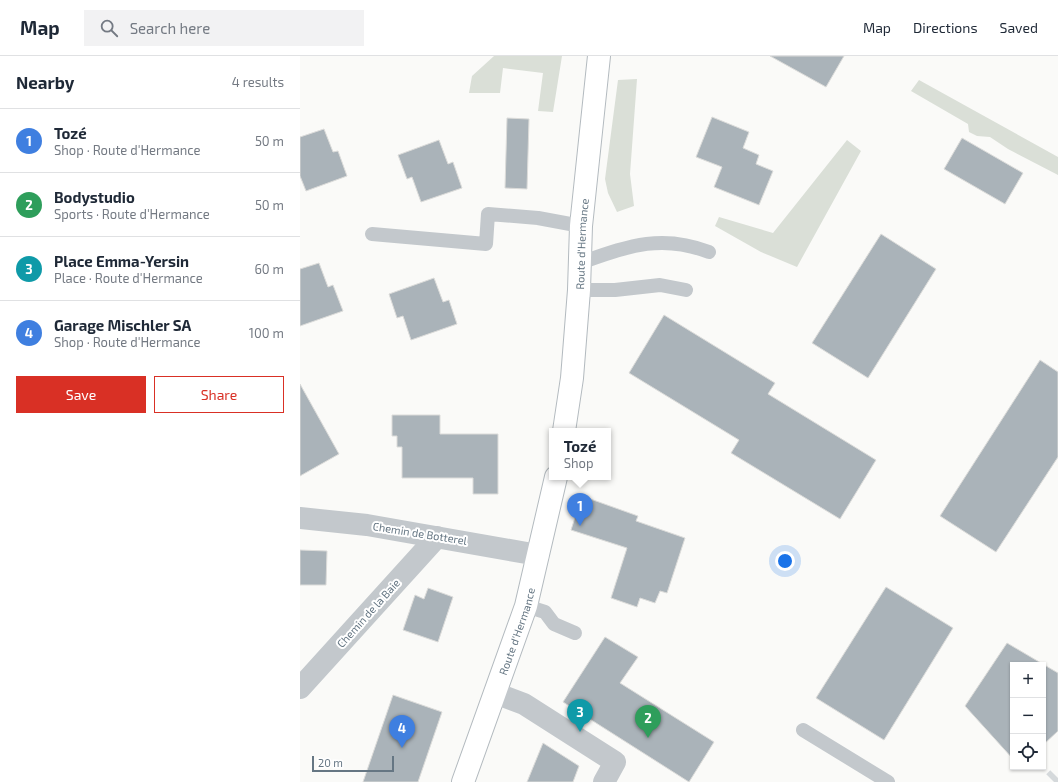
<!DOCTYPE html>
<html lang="en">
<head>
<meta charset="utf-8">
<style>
	body { margin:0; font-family:"Exo 2",sans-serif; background:#f2f2f3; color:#1f2937 }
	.controls { position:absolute; right:12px; bottom:12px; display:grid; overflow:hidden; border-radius:0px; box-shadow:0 1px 3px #0004 }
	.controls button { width:36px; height:36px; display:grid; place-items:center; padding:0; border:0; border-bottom:1px solid #e0e1e3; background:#fff; color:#1f2937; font:20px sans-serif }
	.scale { position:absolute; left:12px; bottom:10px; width:82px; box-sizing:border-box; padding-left:4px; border:2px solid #657683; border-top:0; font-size:11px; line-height:14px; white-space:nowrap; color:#657683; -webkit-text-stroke:3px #fff; paint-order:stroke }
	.you { position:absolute; left:485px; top:505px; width:14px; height:14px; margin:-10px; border:3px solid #fff; border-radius:50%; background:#1a73e8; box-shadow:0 0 0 6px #1a73e833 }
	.badge { display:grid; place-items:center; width:26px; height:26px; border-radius:50%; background:#d93025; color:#fff; font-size:13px; font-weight:700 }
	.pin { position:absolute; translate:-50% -33px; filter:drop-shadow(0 1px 2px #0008) }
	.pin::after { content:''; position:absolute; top:21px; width:14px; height:12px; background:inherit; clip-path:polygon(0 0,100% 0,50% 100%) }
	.popup { position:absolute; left:249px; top:372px; width:62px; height:52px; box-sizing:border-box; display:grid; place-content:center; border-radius:0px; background:#fff; filter:drop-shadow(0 1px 3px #0005); font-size:13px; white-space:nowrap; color:#747a83 }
	.popup b { font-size:15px; color:#1f2937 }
	.popup::after { content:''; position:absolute; left:50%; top:100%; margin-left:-8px; border:8px solid transparent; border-top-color:#fff }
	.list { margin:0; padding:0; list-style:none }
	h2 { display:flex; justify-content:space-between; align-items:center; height:52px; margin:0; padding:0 16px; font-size:17px }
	h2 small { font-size:13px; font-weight:400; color:#747a83 }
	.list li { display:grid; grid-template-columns:26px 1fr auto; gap:12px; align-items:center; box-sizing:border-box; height:64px; padding:0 16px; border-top:1px solid #e0e1e3 }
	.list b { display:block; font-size:15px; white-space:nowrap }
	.list p { margin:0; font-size:13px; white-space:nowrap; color:#747a83 }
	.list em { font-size:13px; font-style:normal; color:#747a83 }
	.actions { display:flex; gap:8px; padding:12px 16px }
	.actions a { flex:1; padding:9px 0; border:1px solid #d93025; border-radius:0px; text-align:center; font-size:14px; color:#d93025 }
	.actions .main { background:#d93025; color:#fff }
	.icon { flex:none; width:22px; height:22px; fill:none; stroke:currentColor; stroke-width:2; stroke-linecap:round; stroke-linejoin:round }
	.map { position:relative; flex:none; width:758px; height:726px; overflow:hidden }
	header { display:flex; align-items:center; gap:24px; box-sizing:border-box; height:56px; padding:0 20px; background:#fff; border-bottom:1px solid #e0e1e3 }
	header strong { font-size:19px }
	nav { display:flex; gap:22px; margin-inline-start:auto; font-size:14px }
	.search { width:280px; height:36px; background:#f2f2f3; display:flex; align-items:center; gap:10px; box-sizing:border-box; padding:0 14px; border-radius:0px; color:#747a83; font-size:15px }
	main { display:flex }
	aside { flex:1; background:#fff }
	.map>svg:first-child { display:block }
	.green { fill:#dadfd7 }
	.building { fill:#aab3b9; stroke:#dcdcda }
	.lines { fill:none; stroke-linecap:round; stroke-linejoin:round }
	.primary-tunnel { stroke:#d5d9db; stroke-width:22; stroke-dasharray:22 11; stroke-linecap:butt }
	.secondary-casing { stroke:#b3babf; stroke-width:24 }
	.lane { stroke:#c3c8cc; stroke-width:14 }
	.street { stroke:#c3c8cc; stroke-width:22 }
	.secondary { stroke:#fff; stroke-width:22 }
	.labels { text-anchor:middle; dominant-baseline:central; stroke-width:4; stroke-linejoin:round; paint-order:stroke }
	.street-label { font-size:11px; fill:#657683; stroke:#fff }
</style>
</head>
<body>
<header>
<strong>Map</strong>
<div class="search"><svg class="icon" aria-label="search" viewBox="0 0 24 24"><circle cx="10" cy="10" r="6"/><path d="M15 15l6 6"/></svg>Search here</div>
<nav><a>Map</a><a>Directions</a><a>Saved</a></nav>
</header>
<main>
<aside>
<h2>Nearby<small>4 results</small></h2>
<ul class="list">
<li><span class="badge" style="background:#3f7fe0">1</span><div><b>Tozé</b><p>Shop · Route d'Hermance</p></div><em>50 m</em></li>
<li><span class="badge" style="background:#2e9e5b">2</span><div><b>Bodystudio</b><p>Sports · Route d'Hermance</p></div><em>50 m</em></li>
<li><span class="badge" style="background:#0f9aa8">3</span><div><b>Place Emma-Yersin</b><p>Place · Route d'Hermance</p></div><em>60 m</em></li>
<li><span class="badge" style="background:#3f7fe0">4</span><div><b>Garage Mischler SA</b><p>Shop · Route d'Hermance</p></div><em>100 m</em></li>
</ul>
<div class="actions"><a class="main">Save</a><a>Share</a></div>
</aside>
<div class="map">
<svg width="758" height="726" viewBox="0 0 758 726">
	<rect width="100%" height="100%" fill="#fafaf8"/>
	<g class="green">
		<path d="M 194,0 L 262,0 L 253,56 L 238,55 L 243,17 L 203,12 L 200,37 L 169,37 L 172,20 Z"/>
		<path d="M 337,23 L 330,118 L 334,150 L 317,156 L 308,137 L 305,123 L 318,24 Z"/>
		<path d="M 619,24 L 758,101 L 758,119 L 708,93 L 690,81 L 677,80 L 669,76 L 668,68 L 611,35 Z"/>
		<path d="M 547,84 L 561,95 L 497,211 L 461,196 L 415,170 L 419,161 L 473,177 Z"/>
	</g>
	<g class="building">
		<path d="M 470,0 L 544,0 L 526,31 Z"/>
		<path d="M 412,61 L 449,76 L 443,92 L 459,99 L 456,108 L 473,115 L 459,149 L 414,131 L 422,111 L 396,101 Z"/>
		<path d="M 207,62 L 229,63 L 227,133 L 205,132 Z"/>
		<path d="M 24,73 L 33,96 L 38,95 L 47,120 L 6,135 L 0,120 L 0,81 Z"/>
		<path d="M 662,82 L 723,117 L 705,148 L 644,113 Z"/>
		<path d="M 139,84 L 148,108 L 153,106 L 162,132 L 121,146 L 112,121 L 107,123 L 98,99 Z"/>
		<path d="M 581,178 L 636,213 L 568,322 L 512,287 Z"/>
		<path d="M 19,207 L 28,231 L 33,229 L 43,255 L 0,270 L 0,213 Z"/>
		<path d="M 134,222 L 143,246 L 149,244 L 157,268 L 111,284 L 103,260 L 97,262 L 89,238 Z"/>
		<path d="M 364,259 L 475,327 L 468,338 L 576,404 L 540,463 L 431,397 L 439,384 L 329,317 Z"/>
		<path d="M 740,304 L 758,316 L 758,401 L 696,496 L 640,460 Z"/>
		<path d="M 0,328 L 39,398 L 0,420 Z"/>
		<path d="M 92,359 L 140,359 L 140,378 L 198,378 L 198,438 L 173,438 L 173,422 L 102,422 L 102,391 L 97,391 L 97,380 L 92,380 Z"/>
		<path d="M 282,440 L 338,460 L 336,465 L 385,482 L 367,537 L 360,535 L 355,547 L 340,542 L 337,551 L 311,542 L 327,492 L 271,474 Z"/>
		<path d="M 0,494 L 27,495 L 26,529 L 0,529 Z"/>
		<path d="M 586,531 L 653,572 L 584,684 L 516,642 Z"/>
		<path d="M 128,532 L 153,541 L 138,586 L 103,574 L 115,539 L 124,543 Z"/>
		<path d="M 305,581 L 338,601 L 320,627 L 414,686 L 389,726 L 263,646 Z"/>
		<path d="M 707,587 L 758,617 L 758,675 L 743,689 L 743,609 L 713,609 L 713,703 L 665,650 Z"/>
		<path d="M 93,639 L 142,656 L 118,726 L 63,726 Z"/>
		<path d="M 243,687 L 279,710 L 273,726 L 227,726 Z"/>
	</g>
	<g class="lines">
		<path class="primary-tunnel" d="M 754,726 L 758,722"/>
		<defs>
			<g id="secondary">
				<path id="s1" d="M 264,375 L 272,322 L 279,234 L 281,170 L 299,0"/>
				<path id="s2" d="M 163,726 L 226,550 L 256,421"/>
			</g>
		</defs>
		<use href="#secondary" class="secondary-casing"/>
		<g class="lane">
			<path d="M 72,178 L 186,188 L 188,158 L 238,162 L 281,170"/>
			<path d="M 280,207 C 326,191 360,177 409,196"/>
			<path d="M 279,234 L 315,234 L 360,229 L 386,234"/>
			<path d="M 226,550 L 245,556 L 254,568 L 275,577"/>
			<path d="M 503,674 L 588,726"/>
		</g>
		<g class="street">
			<path d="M 0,462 L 67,469 L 238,499"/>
			<path d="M 0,632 L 137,481"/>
			<path d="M 195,637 L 224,648 L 315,706 L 304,726"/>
		</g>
		<use href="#secondary" class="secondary"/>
	</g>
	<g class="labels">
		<g class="street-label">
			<text stroke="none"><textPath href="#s1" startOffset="188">Route d'Hermance</textPath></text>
			<text transform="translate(120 477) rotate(9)">Chemin de Botterel</text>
			<text transform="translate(68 557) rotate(-48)">Chemin de la Baie</text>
			<text stroke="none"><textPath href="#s2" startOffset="160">Route d'Hermance</textPath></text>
		</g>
	</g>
</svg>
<div class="controls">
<button>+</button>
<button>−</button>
<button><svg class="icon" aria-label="locate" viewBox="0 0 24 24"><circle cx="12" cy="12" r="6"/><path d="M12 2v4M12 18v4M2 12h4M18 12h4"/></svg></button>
</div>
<div class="scale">20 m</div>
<div class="you"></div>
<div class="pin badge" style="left:280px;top:470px;background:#3f7fe0">1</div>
<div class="popup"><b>Tozé</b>Shop</div>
<div class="pin badge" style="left:348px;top:682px;background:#2e9e5b">2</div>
<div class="pin badge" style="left:280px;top:676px;background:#0f9aa8">3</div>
<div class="pin badge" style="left:102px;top:692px;background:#3f7fe0">4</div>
</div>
</main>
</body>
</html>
